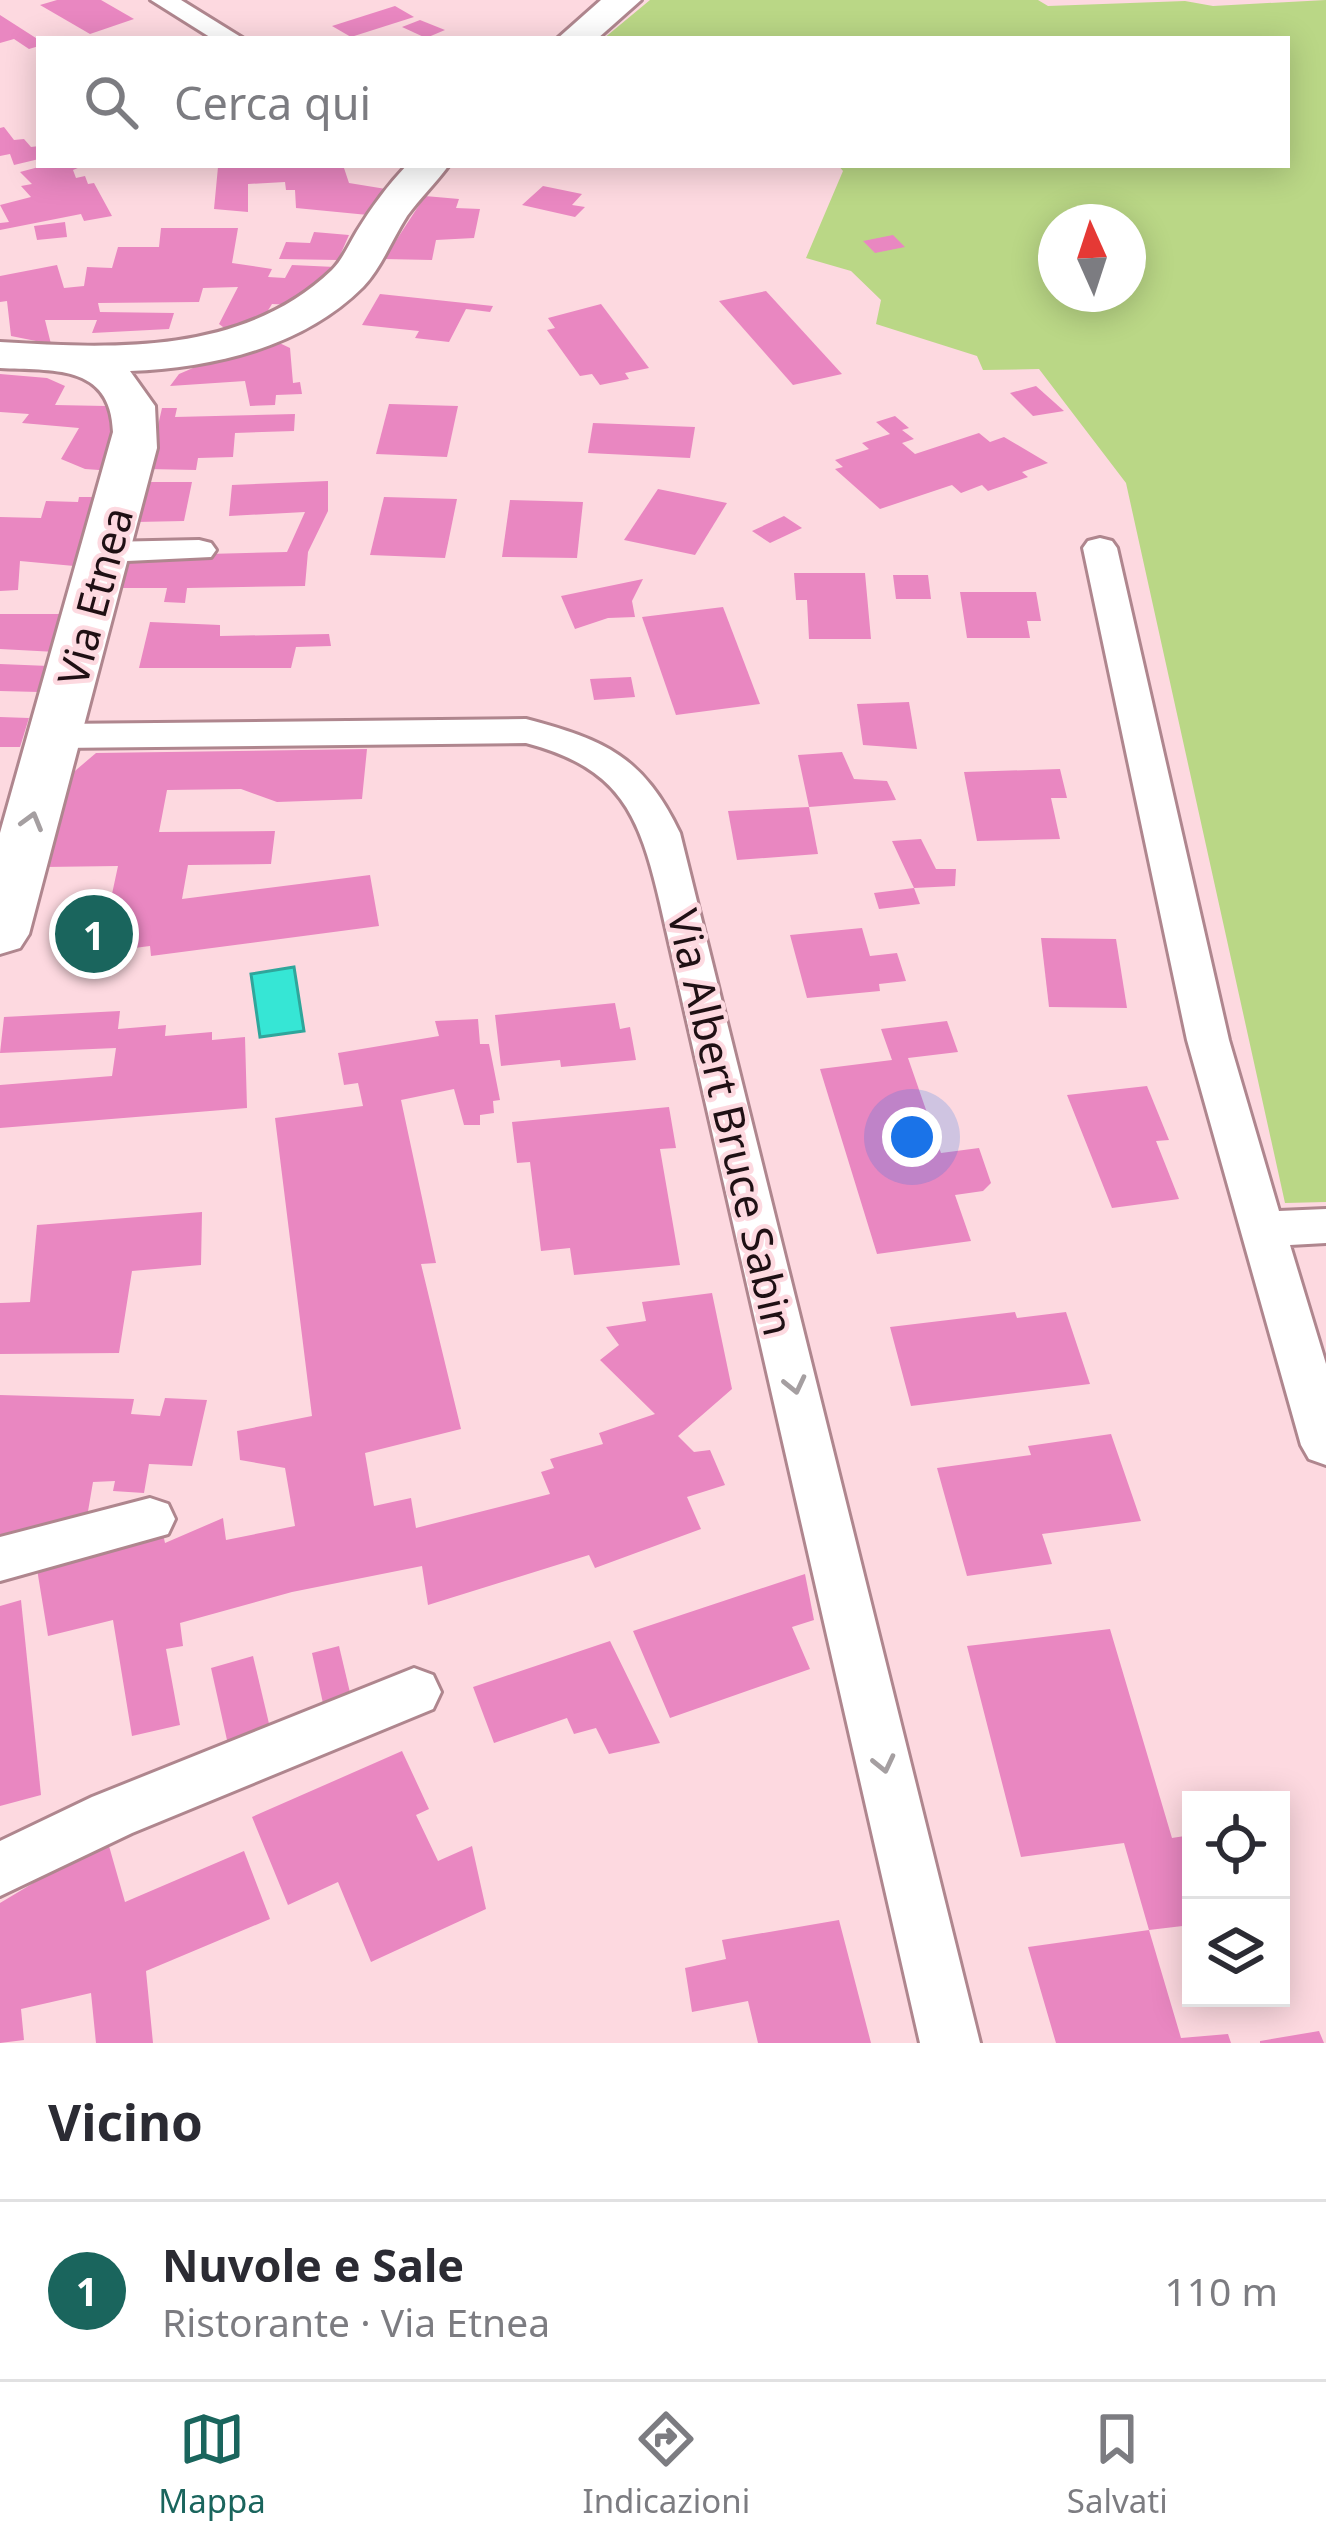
<!DOCTYPE html>
<html lang="it">
<head>
<meta charset="utf-8">
<style>
	body { margin:0; font-family:"Noto Sans",sans-serif; background:#f7f7f7; color:#2b2b33 }
	.controls { position:absolute; right:36px; bottom:36px; display:grid; overflow:hidden; border-radius:0px; box-shadow:0 6px 30px #0003 }
	.controls button { width:108px; height:108px; display:grid; place-items:center; padding:0; border:0; border-bottom:3px solid #e1e1e2; background:#fff; color:#2b2b33; font:60px sans-serif }
	.compass { position:absolute; left:1038px; top:204px; width:108px; height:108px; border-radius:50%; background:#fff; box-shadow:0 6px 30px #0003; rotate:357deg }
	.you { position:absolute; left:912px; top:1137px; width:42px; height:42px; margin:-30px; border:9px solid #fff; border-radius:50%; background:#1a73e8; box-shadow:0 0 0 18px #1a73e833 }
	.badge { display:grid; place-items:center; width:78px; height:78px; border-radius:50%; background:#1a655d; color:#fff; font-size:39px; font-weight:700 }
	.pin { position:absolute; translate:-50% -50%; border:6px solid #fff; box-shadow:0 3px 12px #0006 }
	.list { margin:0; padding:0; list-style:none }
	h2 { display:flex; justify-content:space-between; align-items:center; height:156px; margin:0; padding:0 48px; font-size:51px }
	h2 small { font-size:39px; font-weight:400; color:#7c7c81 }
	.list li { display:grid; grid-template-columns:78px 1fr auto; gap:36px; align-items:center; box-sizing:border-box; height:180px; padding:0 48px; border-top:3px solid #e1e1e2 }
	.list b { display:block; font-size:45px; white-space:nowrap }
	.list p { margin:0; font-size:39px; white-space:nowrap; color:#7c7c81 }
	.list em { font-size:39px; font-style:normal; color:#7c7c81 }
	.icon { flex:none; width:66px; height:66px; fill:none; stroke:currentColor; stroke-width:2; stroke-linecap:round; stroke-linejoin:round }
	.map { position:relative; flex:none; width:1326px; height:2043px; overflow:hidden }
	.search { position:absolute; background:#fff; box-shadow:0 6px 30px #0003; left:36px; right:36px; top:36px; height:132px; display:flex; align-items:center; gap:30px; box-sizing:border-box; padding:0 42px; border-radius:0px; color:#7c7c81; font-size:45px }
	.sheet { height:336px; background:#fff }
	nav { display:flex; justify-content:space-around; align-items:center; box-sizing:border-box; height:168px; border-top:3px solid #e1e1e2; background:#fff; font-size:33px; color:#7c7c81 }
	nav a { display:grid; justify-items:center; gap:6px }
	nav .on { color:#1a655d }
	.map>svg:first-child { display:block }
	.green { fill:#bad786; fill-rule:evenodd }
	.water { fill:#36e6d5; stroke:#2fa69b; stroke-width:3 }
	.building { fill:#e987c1 }
	.lines { fill:none; stroke-linecap:round; stroke-linejoin:round }
	.minor-casing { stroke:#af868e; stroke-width:6 }
	.secondary-casing { stroke:#af868e; stroke-width:6 }
	.minor { fill:#fff; fill-rule:evenodd }
	.secondary { fill:#fff; fill-rule:evenodd }
	.oneway { stroke:#a59fa1 }
	.labels { text-anchor:middle; dominant-baseline:central; stroke-width:9; stroke-linejoin:round; paint-order:stroke }
	.street-label { font-size:42px; fill:#1f1014; stroke:#fdd9e0 }
</style>
</head>
<body>
<div class="map">
<svg width="1326" height="2043" viewBox="0 0 1326 2043">
	<rect width="100%" height="100%" fill="#fdd9e0"/>
	<path class="green" d="M 650,0 L 1038,0 L 1048,6 L 1185,1 L 1213,6 L 1326,0 L 1326,1202 L 1285,1203 L 1126,483 L 1039,369 L 983,370 L 977,356 L 876,324 L 881,300 L 851,271 L 806,258 L 843,171 L 838,165 L 1287,165 L 1287,39 L 603,39 ZM 1056,222 L 1128,222 L 1128,294 L 1056,294 Z"/>
	<path class="water" d="M 294,967 L 304,1031 L 260,1037 L 251,974 Z"/>
	<g class="building">
		<path d="M 57,0 L 101,0 L 134,19 L 90,34 L 40,5 Z"/>
		<path d="M 395,6 L 414,17 L 351,37 L 332,26 Z"/>
		<path d="M 0,15 L 39,40 L 39,46 L 29,49 L 14,39 L 0,43 Z"/>
		<path d="M 420,20 L 445,30 L 426,38 L 402,27 Z"/>
		<path d="M 4,127 L 14,140 L 24,139 L 31,147 L 39,146 L 39,159 L 14,165 L 10,154 L 0,156 L 0,128 Z"/>
		<path d="M 46,165 L 85,165 L 73,170 L 76,178 L 85,176 L 88,184 L 94,183 L 112,216 L 84,221 L 81,214 L 0,230 L 0,223 L 9,222 L 0,205 L 31,197 L 21,186 L 32,184 L 20,172 Z"/>
		<path d="M 343,165 L 349,183 L 392,190 L 368,215 L 296,208 L 295,190 L 286,190 L 285,182 L 248,184 L 248,212 L 214,209 L 218,167 Z"/>
		<path d="M 543,186 L 582,194 L 572,205 L 585,207 L 575,217 L 522,205 Z"/>
		<path d="M 425,196 L 459,199 L 456,208 L 480,209 L 474,238 L 436,240 L 432,260 L 384,259 Z"/>
		<path d="M 65,222 L 67,237 L 37,240 L 34,226 Z"/>
		<path d="M 161,228 L 238,228 L 232,263 L 272,269 L 268,277 L 285,278 L 292,265 L 335,267 L 293,305 L 272,304 L 264,317 L 227,330 L 219,324 L 238,287 L 203,288 L 199,302 L 98,303 L 100,312 L 174,313 L 169,329 L 92,333 L 97,320 L 45,320 L 51,344 L 11,336 L 7,301 L 0,302 L 0,276 L 57,265 L 64,288 L 84,286 L 87,267 L 112,268 L 118,247 L 159,247 Z"/>
		<path d="M 314,232 L 349,235 L 338,260 L 279,259 L 286,242 L 310,243 Z"/>
		<path d="M 893,235 L 905,247 L 875,253 L 863,241 Z"/>
		<path d="M 766,291 L 842,374 L 793,385 L 719,301 Z"/>
		<path d="M 380,294 L 493,306 L 490,312 L 466,309 L 449,342 L 415,338 L 419,331 L 362,325 Z"/>
		<path d="M 601,304 L 649,368 L 625,373 L 629,379 L 600,385 L 592,374 L 580,376 L 547,330 L 555,328 L 548,318 Z"/>
		<path d="M 273,340 L 290,348 L 293,383 L 300,382 L 302,394 L 276,395 L 275,405 L 250,406 L 245,381 L 170,386 L 179,374 L 200,365 Z"/>
		<path d="M 0,374 L 47,378 L 65,386 L 55,405 L 106,406 L 114,423 L 113,471 L 85,469 L 61,459 L 79,428 L 22,423 L 29,414 L 0,412 Z"/>
		<path d="M 1036,386 L 1064,411 L 1033,416 L 1010,393 Z"/>
		<path d="M 389,404 L 458,406 L 447,457 L 376,454 Z"/>
		<path d="M 162,408 L 177,408 L 175,417 L 295,414 L 294,431 L 235,433 L 233,457 L 198,458 L 196,470 L 148,469 Z"/>
		<path d="M 895,416 L 909,428 L 902,430 L 914,439 L 902,443 L 915,454 L 979,433 L 990,442 L 1004,437 L 1048,463 L 1022,472 L 1028,477 L 988,491 L 982,485 L 961,493 L 952,485 L 880,509 L 835,469 L 843,467 L 835,460 L 869,449 L 862,443 L 890,434 L 876,422 Z"/>
		<path d="M 593,423 L 695,427 L 690,458 L 588,453 Z"/>
		<path d="M 328,481 L 328,511 L 308,552 L 305,586 L 187,588 L 185,603 L 164,602 L 167,588 L 121,588 L 128,556 L 287,552 L 305,512 L 229,516 L 232,485 Z"/>
		<path d="M 145,482 L 192,482 L 184,521 L 136,522 Z"/>
		<path d="M 658,489 L 727,503 L 695,555 L 624,540 Z"/>
		<path d="M 79,497 L 104,497 L 85,567 L 20,561 L 18,590 L 0,591 L 0,517 L 41,518 L 46,501 L 78,502 Z"/>
		<path d="M 384,497 L 457,499 L 445,558 L 370,555 Z"/>
		<path d="M 510,500 L 583,502 L 577,558 L 502,557 Z"/>
		<path d="M 784,516 L 802,528 L 770,543 L 752,531 Z"/>
		<path d="M 794,573 L 865,573 L 871,639 L 809,639 L 807,600 L 796,600 Z"/>
		<path d="M 893,575 L 928,575 L 931,599 L 896,599 Z"/>
		<path d="M 643,579 L 632,601 L 635,617 L 608,618 L 575,629 L 561,596 Z"/>
		<path d="M 960,592 L 1036,592 L 1041,621 L 1027,621 L 1030,638 L 967,638 Z"/>
		<path d="M 723,607 L 760,704 L 676,715 L 642,617 Z"/>
		<path d="M 0,614 L 72,614 L 56,652 L 0,649 Z"/>
		<path d="M 150,622 L 220,625 L 220,636 L 329,634 L 331,646 L 296,647 L 291,668 L 139,668 Z"/>
		<path d="M 0,664 L 49,666 L 39,692 L 0,691 Z"/>
		<path d="M 631,677 L 635,697 L 594,700 L 590,679 Z"/>
		<path d="M 909,702 L 917,749 L 863,745 L 857,704 Z"/>
		<path d="M 0,717 L 29,718 L 20,747 L 0,747 Z"/>
		<path d="M 367,749 L 362,799 L 277,802 L 241,789 L 167,790 L 159,832 L 275,831 L 271,864 L 188,865 L 182,899 L 370,875 L 379,926 L 151,956 L 150,946 L 79,955 L 77,913 L 109,908 L 118,866 L 44,867 L 69,776 L 96,753 Z"/>
		<path d="M 842,752 L 854,779 L 887,781 L 896,800 L 809,807 L 798,755 Z"/>
		<path d="M 1060,769 L 1067,798 L 1051,798 L 1060,839 L 977,841 L 964,772 Z"/>
		<path d="M 809,807 L 818,854 L 737,860 L 728,811 Z"/>
		<path d="M 921,839 L 936,869 L 956,869 L 955,886 L 914,888 L 892,841 Z"/>
		<path d="M 914,888 L 920,904 L 879,909 L 874,893 Z"/>
		<path d="M 862,928 L 870,956 L 897,953 L 906,981 L 879,984 L 880,991 L 807,998 L 790,935 Z"/>
		<path d="M 1041,938 L 1116,939 L 1127,1008 L 1049,1007 Z"/>
		<path d="M 615,1003 L 620,1029 L 630,1027 L 636,1060 L 561,1067 L 560,1060 L 501,1066 L 495,1015 Z"/>
		<path d="M 120,1011 L 118,1029 L 166,1025 L 165,1036 L 212,1032 L 212,1040 L 245,1037 L 247,1108 L 0,1128 L 0,1085 L 112,1076 L 116,1048 L 0,1053 L 4,1017 Z"/>
		<path d="M 478,1019 L 480,1044 L 489,1044 L 500,1100 L 493,1101 L 494,1113 L 480,1115 L 480,1125 L 464,1125 L 454,1089 L 401,1100 L 436,1263 L 421,1264 L 461,1429 L 365,1453 L 374,1506 L 411,1498 L 416,1528 L 550,1494 L 541,1472 L 554,1468 L 550,1459 L 603,1444 L 599,1433 L 655,1414 L 600,1360 L 619,1345 L 606,1327 L 646,1321 L 642,1302 L 712,1293 L 732,1389 L 678,1436 L 694,1452 L 710,1450 L 725,1485 L 687,1497 L 701,1529 L 595,1568 L 589,1555 L 428,1605 L 422,1566 L 292,1592 L 180,1623 L 183,1646 L 166,1649 L 180,1725 L 132,1736 L 113,1620 L 48,1636 L 35,1557 L 161,1525 L 165,1543 L 223,1518 L 226,1540 L 295,1526 L 285,1468 L 240,1460 L 237,1431 L 312,1416 L 275,1118 L 363,1106 L 358,1083 L 344,1085 L 338,1053 L 439,1036 L 435,1021 Z"/>
		<path d="M 947,1021 L 958,1052 L 908,1058 L 941,1153 L 979,1148 L 991,1183 L 983,1191 L 955,1195 L 971,1241 L 877,1254 L 820,1069 L 892,1060 L 881,1029 Z"/>
		<path d="M 1147,1086 L 1169,1140 L 1156,1141 L 1179,1199 L 1112,1208 L 1067,1095 Z"/>
		<path d="M 669,1107 L 676,1148 L 660,1149 L 680,1265 L 574,1275 L 570,1248 L 541,1251 L 530,1162 L 517,1163 L 512,1122 Z"/>
		<path d="M 202,1212 L 201,1265 L 132,1271 L 119,1353 L 0,1354 L 0,1303 L 30,1302 L 37,1225 Z"/>
		<path d="M 1015,1312 L 1017,1318 L 1066,1312 L 1090,1384 L 911,1406 L 890,1327 Z"/>
		<path d="M 0,1395 L 134,1399 L 131,1414 L 160,1416 L 165,1398 L 207,1400 L 192,1466 L 149,1464 L 144,1493 L 113,1491 L 115,1481 L 93,1482 L 85,1529 L 0,1545 Z"/>
		<path d="M 1111,1434 L 1141,1521 L 1042,1534 L 1052,1564 L 967,1576 L 937,1468 L 1031,1455 L 1028,1446 Z"/>
		<path d="M 805,1574 L 814,1620 L 792,1627 L 810,1669 L 670,1718 L 633,1631 Z"/>
		<path d="M 21,1600 L 41,1795 L 0,1806 L 0,1606 Z"/>
		<path d="M 1110,1629 L 1172,1838 L 1191,1835 L 1191,1925 L 1149,1930 L 1181,2038 L 1228,2034 L 1231,2043 L 1056,2043 L 1028,1947 L 1149,1930 L 1124,1843 L 1021,1857 L 967,1646 Z"/>
		<path d="M 610,1641 L 660,1743 L 609,1754 L 596,1728 L 574,1734 L 567,1718 L 494,1743 L 473,1687 Z"/>
		<path d="M 339,1646 L 352,1701 L 324,1708 L 312,1653 Z"/>
		<path d="M 253,1656 L 271,1732 L 229,1749 L 211,1668 Z"/>
		<path d="M 402,1751 L 429,1809 L 416,1815 L 438,1861 L 472,1846 L 486,1909 L 371,1962 L 338,1882 L 288,1905 L 252,1817 Z"/>
		<path d="M 107,1839 L 125,1902 L 244,1851 L 270,1919 L 146,1971 L 153,2043 L 96,2043 L 91,1993 L 21,2009 L 24,2040 L 0,2043 L 0,1903 Z"/>
		<path d="M 839,1920 L 871,2043 L 758,2043 L 748,2001 L 692,2012 L 685,1968 L 726,1959 L 722,1940 Z"/>
		<path d="M 1319,2031 L 1324,2043 L 1260,2043 L 1260,2041 Z"/>
	</g>
	<g class="lines">
		<defs>
			<g id="minor">
				<path d="M 151,0 L 181,0 L 244,39 L 213,39 Z"/>
				<path d="M 1100,538 L 1112,541 L 1117,548 L 1229,1040 L 1279,1211 L 1326,1209 L 1326,1243 L 1290,1245 L 1326,1364 L 1326,1465 L 1309,1459 L 1301,1445 L 1187,1040 L 1083,548 L 1088,541 Z"/>
				<path d="M 199,540 L 211,543 L 216,550 L 211,557 L 106,562 L 94,559 L 89,552 L 94,545 L 106,542 Z"/>
				<path d="M 526,719 C 605,740 643,756 680,833 L 980,2043 L 920,2043 L 660,903 C 639,813 620,768 526,743 L 57,748 L 44,744 L 38,736 L 44,728 L 57,724 Z"/>
				<path d="M 150,1498 L 168,1504 L 175,1519 L 168,1534 L 0,1581 L 0,1537 Z"/>
				<path d="M 414,1668 L 433,1675 L 441,1692 L 433,1709 L 132,1833 L 0,1896 L 0,1841 L 92,1797 Z"/>
			</g>
			<g id="secondary">
				<path d="M 601,0 L 641,0 L 597,39 L 557,39 Z"/>
				<path d="M 407,165 L 449,165 C 436,183 420,198 407,216 C 392,239 382,267 363,287 C 303,347 213,368 130,371 L 155,406 L 157,448 L 29,934 L 20,948 L 0,954 L 0,833 L 113,432 C 111,363 51,371 0,368 L 0,342 C 115,349 243,355 332,270 C 343,259 349,244 357,231 C 371,208 388,185 407,165 Z"/>
			</g>
		</defs>
		<use href="#minor" class="minor-casing"/>
		<use href="#secondary" class="secondary-casing"/>
		<use href="#minor" class="minor"/>
		<use href="#secondary" class="secondary"/>
	</g>
	<defs><path id="oneway-chevron" d="M-2-3.5L2.5 0L-2 3.5" fill="none" stroke-width="1.6" stroke-linecap="round" stroke-linejoin="round" transform="scale(3)"/></defs>
	<g class="oneway">
		<use href="#oneway-chevron" transform="translate(32 821) rotate(-74)"/>
		<use href="#oneway-chevron" transform="translate(795 1385) rotate(77)"/>
		<use href="#oneway-chevron" transform="translate(884 1764) rotate(77)"/>
	</g>
	<g class="labels">
		<g class="street-label">
			<text transform="translate(94 596) rotate(-75)">Via Etnea</text>
			<text transform="translate(732 1122) rotate(77)">Via Albert Bruce Sabin</text>
		</g>
	</g>
</svg>
<div class="controls">
<button><svg class="icon" aria-label="locate" viewBox="0 0 24 24"><circle cx="12" cy="12" r="6"/><path d="M12 2v4M12 18v4M2 12h4M18 12h4"/></svg></button>
<button><svg class="icon" aria-label="layers" viewBox="0 0 24 24"><path d="M12 4l9 5-9 5-9-5zM3 14l9 5 9-5"/></svg></button>
</div>
<svg class="compass" viewBox="-18 -18 36 36"><path d="M0-13l5 13h-10z" fill="#e53935"/><path d="M0 13l5-13h-10z" fill="#7c7c81"/></svg>
<div class="you"></div>
<div class="pin badge" style="left:94px;top:934px">1</div>
<div class="search"><svg class="icon" aria-label="search" viewBox="0 0 24 24"><circle cx="10" cy="10" r="6"/><path d="M15 15l6 6"/></svg>Cerca qui</div>
</div>
<section class="sheet">
<h2>Vicino<small></small></h2>
<ul class="list">
<li><span class="badge">1</span><div><b>Nuvole e Sale</b><p>Ristorante · Via Etnea</p></div><em>110 m</em></li>
</ul>
</section>
<nav>
<a class="on"><svg class="icon" aria-label="map" viewBox="0 0 24 24"><path d="M3 6l6-2 6 2 6-2v14l-6 2-6-2-6 2zM9 4v14M15 6v14"/></svg>Mappa</a>
<a><svg class="icon" aria-label="directions" viewBox="0 0 24 24"><path d="M12 3l9 9-9 9-9-9zM9 14v-3h6M13 9l2 2-2 2"/></svg>Indicazioni</a>
<a><svg class="icon" aria-label="saved" viewBox="0 0 24 24"><path d="M7 4h10v16l-5-4-5 4z"/></svg>Salvati</a>
</nav>
</body>
</html>
